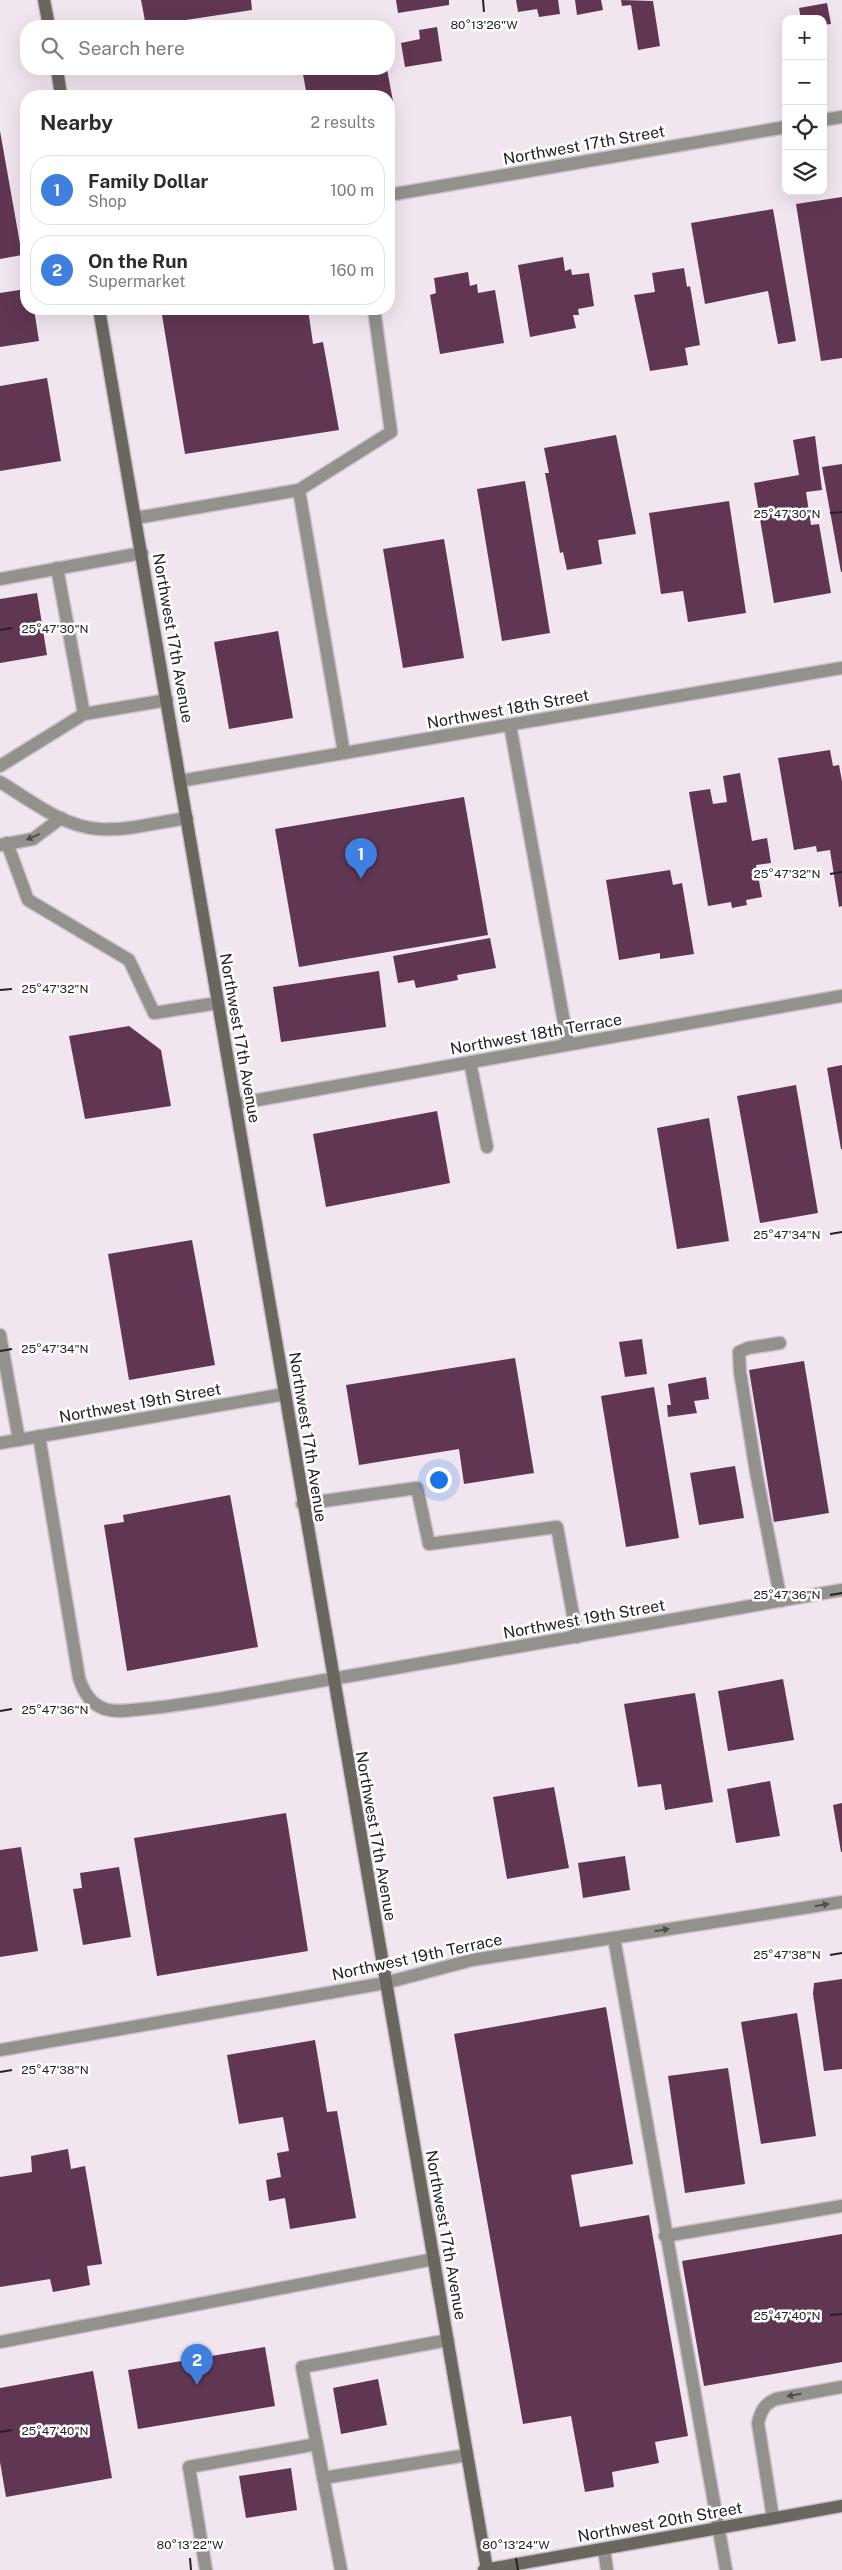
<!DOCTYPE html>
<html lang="en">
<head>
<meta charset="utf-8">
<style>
	body { margin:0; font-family:"Public Sans",sans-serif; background:#f7f7f7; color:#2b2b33 }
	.controls { position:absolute; right:15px; top:15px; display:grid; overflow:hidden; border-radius:10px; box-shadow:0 5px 20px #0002 }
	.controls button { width:45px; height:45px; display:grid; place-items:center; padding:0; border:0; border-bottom:1px solid #e1e1e2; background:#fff; color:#2b2b33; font:25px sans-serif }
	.you { position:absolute; left:438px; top:1479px; width:18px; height:18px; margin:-12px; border:4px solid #fff; border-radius:50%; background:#1a73e8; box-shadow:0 0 0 8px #1a73e833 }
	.badge { display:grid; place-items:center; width:32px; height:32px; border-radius:50%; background:#d93025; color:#fff; font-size:16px; font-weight:700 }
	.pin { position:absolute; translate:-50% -41px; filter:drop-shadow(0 1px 2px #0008) }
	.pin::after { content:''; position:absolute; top:26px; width:18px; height:15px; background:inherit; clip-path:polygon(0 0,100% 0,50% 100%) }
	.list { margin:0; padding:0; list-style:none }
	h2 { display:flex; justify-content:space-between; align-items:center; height:65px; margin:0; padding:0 20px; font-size:21px }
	h2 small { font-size:16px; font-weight:400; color:#7c7c81 }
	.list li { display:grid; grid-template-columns:32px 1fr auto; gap:15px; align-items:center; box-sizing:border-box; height:70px; margin:0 10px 10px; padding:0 10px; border:1px solid #e1e1e2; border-radius:20px }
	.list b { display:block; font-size:19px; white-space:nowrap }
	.list p { margin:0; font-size:16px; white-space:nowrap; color:#7c7c81 }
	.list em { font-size:16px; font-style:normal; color:#7c7c81 }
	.icon { flex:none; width:28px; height:28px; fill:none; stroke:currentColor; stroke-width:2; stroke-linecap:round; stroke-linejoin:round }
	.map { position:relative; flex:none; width:842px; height:2570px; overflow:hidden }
	.search { position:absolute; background:#fff; box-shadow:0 5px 20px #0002; left:20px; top:20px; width:375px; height:55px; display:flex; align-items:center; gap:12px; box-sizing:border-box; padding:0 18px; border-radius:20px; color:#7c7c81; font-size:19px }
	.panel { position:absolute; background:#fff; box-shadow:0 5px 20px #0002; left:20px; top:90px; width:375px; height:225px; border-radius:20px }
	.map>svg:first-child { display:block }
	.building { fill:#613653 }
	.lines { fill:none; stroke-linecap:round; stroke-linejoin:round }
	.lane-casing { stroke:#ccc2cb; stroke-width:15 }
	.street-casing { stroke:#ccc2cb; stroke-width:15 }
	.secondary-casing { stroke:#ccc2cb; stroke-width:15 }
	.lane { stroke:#93918b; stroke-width:12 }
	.street { stroke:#93918b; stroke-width:12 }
	.secondary { stroke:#6a675f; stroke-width:12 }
	.oneway { fill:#514e4e }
	.ticks { fill:none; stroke:#252125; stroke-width:2 }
	.labels { text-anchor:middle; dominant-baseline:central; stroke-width:5; stroke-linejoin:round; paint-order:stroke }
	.street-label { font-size:16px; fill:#252125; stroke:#fff }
	.ticks-label { font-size:12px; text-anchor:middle; fill:#252125; stroke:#fff; stroke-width:5; stroke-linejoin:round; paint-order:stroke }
</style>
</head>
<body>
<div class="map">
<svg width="842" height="2570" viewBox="0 0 842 2570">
	<rect width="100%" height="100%" fill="#f1e5f0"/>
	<g class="building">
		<path d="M 141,0 L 251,0 L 252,10 L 146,26 Z"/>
		<path d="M 396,0 L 449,0 L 449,5 L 398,13 Z"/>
		<path d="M 516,0 L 558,0 L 560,14 L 539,17 L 537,9 L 518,12 Z"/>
		<path d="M 575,0 L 601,0 L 603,10 L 577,15 Z"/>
		<path d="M 621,0 L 653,1 L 660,46 L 638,50 L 631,5 L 622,6 Z"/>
		<path d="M 827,3 L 831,24 L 823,25 L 823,19 L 801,19 L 799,8 Z"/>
		<path d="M 437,27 L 442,61 L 405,67 L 401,43 L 420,39 L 419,30 Z"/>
		<path d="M 302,69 L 387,69 L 395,112 L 389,113 L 389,96 L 307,96 Z"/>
		<path d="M 0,131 L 22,255 L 0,259 Z"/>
		<path d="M 842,197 L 842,358 L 821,361 L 796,204 Z"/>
		<path d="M 773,209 L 796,341 L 778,344 L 768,291 L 705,304 L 691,223 Z"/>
		<path d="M 563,257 L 565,271 L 571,269 L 572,275 L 589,273 L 594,306 L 578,309 L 579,315 L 573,315 L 576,328 L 530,337 L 518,265 Z"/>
		<path d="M 684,268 L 687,287 L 690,286 L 700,345 L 685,348 L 688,365 L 650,371 L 634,295 L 655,292 L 652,273 Z"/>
		<path d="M 468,272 L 470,286 L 477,284 L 478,293 L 495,290 L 504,343 L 440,354 L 430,295 L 436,293 L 434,278 Z"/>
		<path d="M 26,289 L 26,309 L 34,309 L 39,341 L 0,347 L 0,293 Z"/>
		<path d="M 161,309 L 308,309 L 313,344 L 323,342 L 339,430 L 185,454 Z"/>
		<path d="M 47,378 L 61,461 L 0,471 L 0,386 Z"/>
		<path d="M 616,435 L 636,534 L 598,540 L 602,564 L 567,570 L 563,552 L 560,553 L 545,473 L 549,473 L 544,448 Z"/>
		<path d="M 815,436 L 822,490 L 806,492 L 811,525 L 819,524 L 831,593 L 774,603 L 754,483 L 799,475 L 793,440 Z"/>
		<path d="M 842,464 L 842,572 L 841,572 L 822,467 Z"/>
		<path d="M 525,481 L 550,633 L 502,641 L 477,489 Z"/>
		<path d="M 729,501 L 746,613 L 688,622 L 683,591 L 661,594 L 649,513 Z"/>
		<path d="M 444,539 L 464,658 L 403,668 L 383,549 Z"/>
		<path d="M 37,593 L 47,655 L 0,663 L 0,599 Z"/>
		<path d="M 278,631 L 293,718 L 229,729 L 214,642 Z"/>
		<path d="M 830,750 L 833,766 L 839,765 L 842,781 L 842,906 L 839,907 L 830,850 L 817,852 L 816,846 L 794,850 L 778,758 Z"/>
		<path d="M 740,773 L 752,841 L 767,838 L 771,863 L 756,865 L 762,897 L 746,900 L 747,905 L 732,908 L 731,902 L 708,906 L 689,792 L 710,789 L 713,804 L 727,802 L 723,776 Z"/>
		<path d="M 464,797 L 488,935 L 299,967 L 275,829 Z"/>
		<path d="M 670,870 L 673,885 L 682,883 L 694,954 L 660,959 L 660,953 L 619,960 L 606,880 Z"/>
		<path d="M 490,938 L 496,968 L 457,975 L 458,980 L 416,988 L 414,980 L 398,983 L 393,956 Z"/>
		<path d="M 379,971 L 386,1027 L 281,1042 L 273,987 Z"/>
		<path d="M 129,1026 L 161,1050 L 171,1106 L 85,1119 L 69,1036 Z"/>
		<path d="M 842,1065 L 842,1149 L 841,1149 L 827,1068 Z"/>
		<path d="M 796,1085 L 818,1213 L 760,1223 L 737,1096 Z"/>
		<path d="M 437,1111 L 450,1183 L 326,1207 L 313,1134 Z"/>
		<path d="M 709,1118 L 729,1241 L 677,1249 L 657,1128 Z"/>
		<path d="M 192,1240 L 215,1365 L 129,1380 L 108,1254 Z"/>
		<path d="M 642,1339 L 647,1374 L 625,1377 L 619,1342 Z"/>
		<path d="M 515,1358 L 534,1473 L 464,1484 L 459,1449 L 359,1465 L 346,1385 Z"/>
		<path d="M 804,1361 L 829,1513 L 774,1522 L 749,1370 Z"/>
		<path d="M 706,1377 L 709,1399 L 694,1401 L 697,1413 L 668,1417 L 667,1405 L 671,1405 L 668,1384 Z"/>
		<path d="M 654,1387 L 679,1538 L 626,1547 L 601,1396 Z"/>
		<path d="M 735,1466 L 744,1518 L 699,1525 L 690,1473 Z"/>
		<path d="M 230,1495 L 258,1647 L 127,1671 L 104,1525 L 124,1522 L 123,1515 Z"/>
		<path d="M 783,1679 L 794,1740 L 728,1751 L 718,1691 Z"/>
		<path d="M 695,1693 L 713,1802 L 665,1810 L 661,1784 L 638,1787 L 624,1704 Z"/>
		<path d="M 770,1781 L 780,1836 L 736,1843 L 727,1789 Z"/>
		<path d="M 554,1787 L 569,1868 L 507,1879 L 493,1797 Z"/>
		<path d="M 842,1803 L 842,1852 L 841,1852 L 833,1805 Z"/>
		<path d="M 286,1813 L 308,1951 L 157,1976 L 134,1838 Z"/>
		<path d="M 21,1847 L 38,1951 L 0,1957 L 0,1850 Z"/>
		<path d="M 625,1856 L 630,1890 L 583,1898 L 578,1863 Z"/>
		<path d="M 119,1867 L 131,1937 L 83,1945 L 73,1889 L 82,1888 L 80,1873 Z"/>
		<path d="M 842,1979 L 842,2069 L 824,2071 L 813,1994 L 814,1983 Z"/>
		<path d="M 606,2007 L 633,2164 L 571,2175 L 580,2227 L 649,2215 L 688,2436 L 655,2442 L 659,2463 L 612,2472 L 614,2487 L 585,2492 L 571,2416 L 523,2424 L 454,2034 Z"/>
		<path d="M 797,2013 L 816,2136 L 761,2144 L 741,2022 Z"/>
		<path d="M 315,2040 L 327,2112 L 337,2111 L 356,2218 L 290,2229 L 285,2198 L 269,2201 L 266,2180 L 281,2177 L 277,2153 L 289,2151 L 283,2117 L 239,2124 L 227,2055 Z"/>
		<path d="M 728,2068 L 745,2184 L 685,2193 L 668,2076 Z"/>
		<path d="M 68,2149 L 71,2169 L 85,2166 L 102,2264 L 87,2266 L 90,2285 L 53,2292 L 50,2279 L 0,2287 L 0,2177 L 32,2172 L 31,2156 Z"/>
		<path d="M 842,2234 L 842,2362 L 704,2386 L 682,2261 Z"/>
		<path d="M 265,2347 L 275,2406 L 138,2429 L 128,2370 Z"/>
		<path d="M 93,2371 L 112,2478 L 6,2497 L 0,2462 L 0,2388 Z"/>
		<path d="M 378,2379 L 387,2425 L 341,2434 L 333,2388 Z"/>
		<path d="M 291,2468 L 297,2510 L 246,2518 L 239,2476 Z"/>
	</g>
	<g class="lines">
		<defs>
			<g id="lane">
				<path d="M 299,490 L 391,432 L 374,309"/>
				<path d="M 136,518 L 299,490 L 344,753"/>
				<path d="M 57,568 L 84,714"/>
				<path d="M 0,579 L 142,553"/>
				<path d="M 510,725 L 568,1044"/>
				<path d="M 0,766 L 84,714 L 167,700"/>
				<path d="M 7,843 L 28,900 L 129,960 L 154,1013 L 218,1003"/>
				<path d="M 470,1062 L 487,1147"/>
				<path d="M 0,1335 L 19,1440"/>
				<path d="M 780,1343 L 748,1348 L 739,1352 L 740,1372 L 756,1472 L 781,1601"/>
				<path d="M 39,1436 L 79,1678 C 83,1691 90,1704 105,1709 C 117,1713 131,1710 143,1709 C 206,1703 270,1689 332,1679"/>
				<path d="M 302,1504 L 417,1488 L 429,1544 L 557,1527 L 577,1637"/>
				<path d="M 614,1938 L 726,2570"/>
				<path d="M 665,2236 L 842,2206"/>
				<path d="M 0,2342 L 434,2259"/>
				<path d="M 323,2478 L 467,2455"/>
				<path d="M 773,2518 L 758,2423 C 761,2411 764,2404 776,2399 L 842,2387"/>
				<path d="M 604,2549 L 607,2570"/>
				<path d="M 206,2570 L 189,2467 L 317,2444"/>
				<path d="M 341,2570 L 302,2367 L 448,2340"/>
			</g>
			<g id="street">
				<path d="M 823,120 L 842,117"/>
				<path d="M 389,195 L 786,127"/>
				<path d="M 180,781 L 842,668"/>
				<path d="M 0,782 C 30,800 63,827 99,829 C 128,831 159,822 187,818"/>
				<path d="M 0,845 L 33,839 L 61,818"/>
				<path d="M 235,1104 L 842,996"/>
				<path d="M 0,1443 L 285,1394"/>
				<path d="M 332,1679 L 842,1590"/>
				<path d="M 0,2050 L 385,1983 L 472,1960 L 842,1902"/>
			</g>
			<g id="secondary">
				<path d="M 44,0 L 49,26"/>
				<path d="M 57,69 L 61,96"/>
				<path d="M 99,309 L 487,2570"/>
				<path d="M 484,2570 L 842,2506"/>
			</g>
		</defs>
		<use href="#lane" class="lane-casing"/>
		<use href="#street" class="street-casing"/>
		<use href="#secondary" class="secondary-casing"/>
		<use href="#lane" class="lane"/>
		<use href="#street" class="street"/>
		<use href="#secondary" class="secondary"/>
	</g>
	<defs><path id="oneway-solid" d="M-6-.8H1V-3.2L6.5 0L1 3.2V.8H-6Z" transform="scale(1.25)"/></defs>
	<g class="oneway">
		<use href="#oneway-solid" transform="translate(33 837) rotate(156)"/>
		<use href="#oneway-solid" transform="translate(822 1905) rotate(-9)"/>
		<use href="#oneway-solid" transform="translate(662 1930) rotate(-9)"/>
		<use href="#oneway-solid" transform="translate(794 2395) rotate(170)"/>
	</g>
	<path class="ticks" d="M 483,0 L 484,12M 830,513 L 842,512M 0,630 L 12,628M 830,874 L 842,872M 0,990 L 12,989M 830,1234 L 842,1232M 0,1351 L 12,1349M 830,1595 L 842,1593M 0,1711 L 12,1709M 830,1955 L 842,1953M 0,2072 L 12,2070M 830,2315 L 842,2314M 0,2432 L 12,2430M 190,2558 L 191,2570M 516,2558 L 518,2570"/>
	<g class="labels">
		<g class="street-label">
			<text transform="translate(584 145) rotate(-10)">Northwest 17th Street</text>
			<text transform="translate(173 638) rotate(80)">Northwest 17th Avenue</text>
			<text transform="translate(508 709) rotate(-10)">Northwest 18th Street</text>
			<text transform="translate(536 1034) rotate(-10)">Northwest 18th Terrace</text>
			<text transform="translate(240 1038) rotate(80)">Northwest 17th Avenue</text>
			<text transform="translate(140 1403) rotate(-10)">Northwest 19th Street</text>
			<text transform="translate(308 1437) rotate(81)">Northwest 17th Avenue</text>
			<text transform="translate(584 1619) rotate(-10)">Northwest 19th Street</text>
			<text transform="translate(376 1836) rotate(80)">Northwest 17th Avenue</text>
			<text transform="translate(417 1957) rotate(-12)">Northwest 19th Terrace</text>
			<text transform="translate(446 2235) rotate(80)">Northwest 17th Avenue</text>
			<text transform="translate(660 2522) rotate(-10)">Northwest 20th Street</text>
		</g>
	</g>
	<g class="ticks-label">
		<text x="484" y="29">80°13'26"W</text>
		<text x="787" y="518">25°47'30"N</text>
		<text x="55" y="633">25°47'30"N</text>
		<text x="787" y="878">25°47'32"N</text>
		<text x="55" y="993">25°47'32"N</text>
		<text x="787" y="1239">25°47'34"N</text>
		<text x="55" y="1353">25°47'34"N</text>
		<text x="787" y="1599">25°47'36"N</text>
		<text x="55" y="1714">25°47'36"N</text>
		<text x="787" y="1959">25°47'38"N</text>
		<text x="55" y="2074">25°47'38"N</text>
		<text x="787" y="2320">25°47'40"N</text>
		<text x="55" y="2435">25°47'40"N</text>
		<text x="190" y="2549">80°13'22"W</text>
		<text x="516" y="2549">80°13'24"W</text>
	</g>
</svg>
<div class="controls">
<button>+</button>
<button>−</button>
<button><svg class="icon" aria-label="locate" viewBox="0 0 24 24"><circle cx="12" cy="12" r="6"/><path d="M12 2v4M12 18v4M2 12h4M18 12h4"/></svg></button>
<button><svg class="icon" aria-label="layers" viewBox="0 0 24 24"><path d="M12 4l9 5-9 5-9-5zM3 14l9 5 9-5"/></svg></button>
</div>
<div class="you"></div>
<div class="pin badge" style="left:361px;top:879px;background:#3f7fe0">1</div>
<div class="pin badge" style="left:197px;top:2385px;background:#3f7fe0">2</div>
<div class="search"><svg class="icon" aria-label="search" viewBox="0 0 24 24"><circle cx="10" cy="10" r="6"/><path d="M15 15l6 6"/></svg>Search here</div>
<section class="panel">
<h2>Nearby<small>2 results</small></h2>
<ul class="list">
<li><span class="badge" style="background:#3f7fe0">1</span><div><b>Family Dollar</b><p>Shop</p></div><em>100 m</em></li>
<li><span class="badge" style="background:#3f7fe0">2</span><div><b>On the Run</b><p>Supermarket</p></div><em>160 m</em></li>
</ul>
</section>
</div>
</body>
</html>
